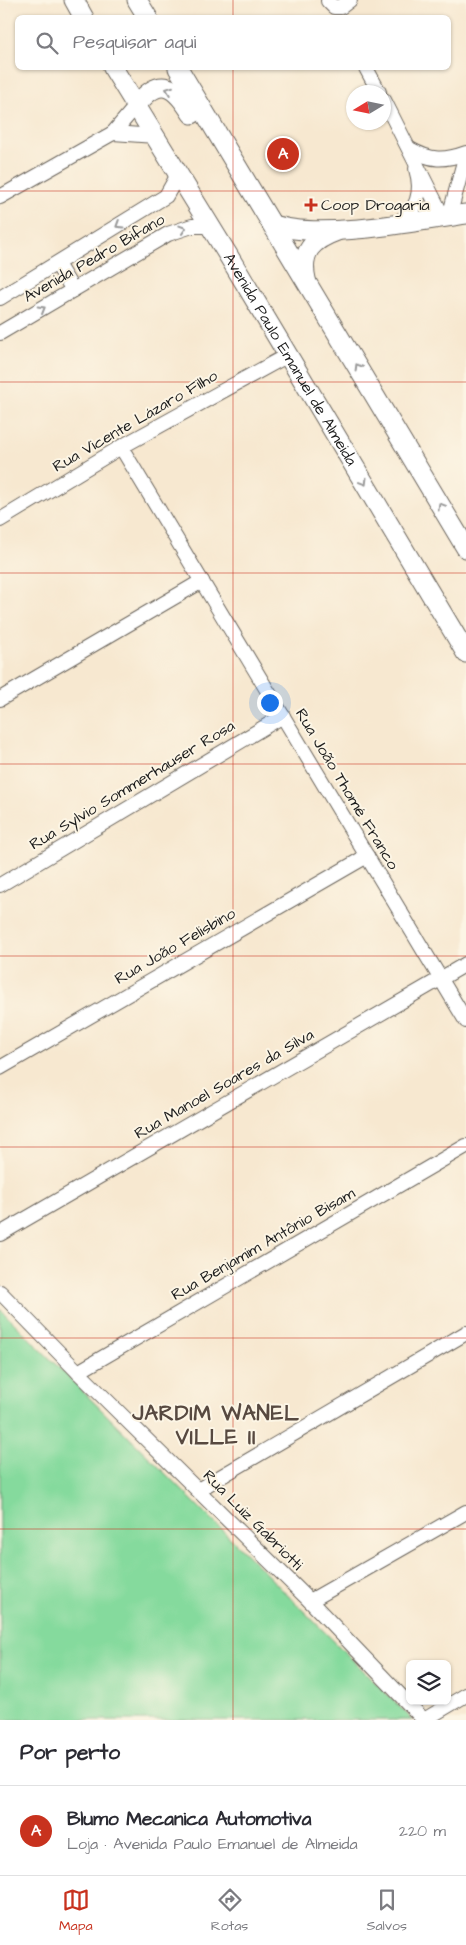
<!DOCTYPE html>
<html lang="pt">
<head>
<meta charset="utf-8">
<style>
	body { margin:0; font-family:"Architects Daughter",sans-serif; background:#f7f7f7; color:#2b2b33 }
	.controls { position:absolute; right:15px; bottom:15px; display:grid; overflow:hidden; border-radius:8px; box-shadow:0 1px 4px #0004 }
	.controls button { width:45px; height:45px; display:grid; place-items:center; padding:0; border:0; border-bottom:1px solid #e1e1e2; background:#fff; color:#2b2b33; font:25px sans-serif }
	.compass { position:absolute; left:346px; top:85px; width:45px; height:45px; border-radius:50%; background:#fff; box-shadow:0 1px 4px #0004; rotate:260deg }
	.you { position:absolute; left:269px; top:702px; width:18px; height:18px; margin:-12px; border:4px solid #fff; border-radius:50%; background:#1a73e8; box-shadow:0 0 0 8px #1a73e833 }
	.badge { display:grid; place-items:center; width:32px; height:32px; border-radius:50%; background:#c8321e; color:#fff; font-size:16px; font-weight:700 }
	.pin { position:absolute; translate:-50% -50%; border:2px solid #fff; box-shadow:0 1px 5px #0006 }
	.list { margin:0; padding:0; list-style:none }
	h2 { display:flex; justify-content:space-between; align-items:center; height:65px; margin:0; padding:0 20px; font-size:21px }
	h2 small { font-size:16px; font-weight:400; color:#7c7c81 }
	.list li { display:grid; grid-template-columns:32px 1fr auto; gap:15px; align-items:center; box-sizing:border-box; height:90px; padding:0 20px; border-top:1px solid #e1e1e2 }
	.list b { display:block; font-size:19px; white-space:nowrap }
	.list p { margin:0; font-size:16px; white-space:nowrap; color:#7c7c81 }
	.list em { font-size:16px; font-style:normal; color:#7c7c81 }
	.icon { flex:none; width:28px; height:28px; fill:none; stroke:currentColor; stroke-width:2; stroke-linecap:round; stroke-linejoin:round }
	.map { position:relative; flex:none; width:466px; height:1720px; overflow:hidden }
	.search { position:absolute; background:#fff; box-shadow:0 1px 4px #0004; left:15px; right:15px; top:15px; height:55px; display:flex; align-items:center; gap:12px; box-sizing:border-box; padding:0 18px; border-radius:8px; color:#7c7c81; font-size:19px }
	.sheet { height:155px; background:#fff }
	nav { display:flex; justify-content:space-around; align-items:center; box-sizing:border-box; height:70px; border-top:1px solid #e1e1e2; background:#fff; font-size:14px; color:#7c7c81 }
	nav a { display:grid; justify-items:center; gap:2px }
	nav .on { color:#c8321e }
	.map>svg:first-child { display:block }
	.green { fill:#85da9d; stroke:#507b5c }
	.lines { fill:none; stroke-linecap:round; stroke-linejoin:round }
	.street-casing { stroke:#69635b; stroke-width:16 }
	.secondary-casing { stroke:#69635b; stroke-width:21 }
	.street { stroke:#fff; stroke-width:14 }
	.secondary { stroke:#fff; stroke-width:19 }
	.oneway { stroke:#999 }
	.grid { fill:none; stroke:#c8321e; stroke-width:1; stroke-opacity:0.55 }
	.poi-dot { fill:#c8321e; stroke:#fcf5e5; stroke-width:2 }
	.labels { text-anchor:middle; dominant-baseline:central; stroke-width:4; stroke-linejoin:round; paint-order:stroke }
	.poi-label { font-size:16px; fill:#1c1c1c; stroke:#fcf5e5; text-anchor:start }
	.street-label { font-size:16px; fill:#1c1c1c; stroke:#fcf5e5 }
	.district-label { font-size:21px; font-weight:bold; letter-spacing:1px; fill:#574940; stroke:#fcf5e5 }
</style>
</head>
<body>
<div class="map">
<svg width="466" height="1720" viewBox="0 0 466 1720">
	<rect width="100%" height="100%" fill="#fcf5e5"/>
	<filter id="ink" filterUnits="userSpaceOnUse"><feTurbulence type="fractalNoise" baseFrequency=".02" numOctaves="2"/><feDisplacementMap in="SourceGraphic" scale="10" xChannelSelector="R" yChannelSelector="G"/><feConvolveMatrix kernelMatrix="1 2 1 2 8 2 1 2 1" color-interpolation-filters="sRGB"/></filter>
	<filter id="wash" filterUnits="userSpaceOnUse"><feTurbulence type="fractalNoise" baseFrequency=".0096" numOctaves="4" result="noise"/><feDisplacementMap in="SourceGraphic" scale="20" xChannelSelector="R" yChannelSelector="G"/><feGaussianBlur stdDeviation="1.12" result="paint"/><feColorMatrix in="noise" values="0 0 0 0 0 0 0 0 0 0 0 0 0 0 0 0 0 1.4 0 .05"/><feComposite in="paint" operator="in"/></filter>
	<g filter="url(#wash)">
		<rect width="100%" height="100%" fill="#f7e8d0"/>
		<path class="green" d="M 0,1309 L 413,1720 L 0,1720 Z"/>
	</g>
	<g filter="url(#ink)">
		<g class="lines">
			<defs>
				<g id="street">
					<path d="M 328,1 L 334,7 L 341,7 L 350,0"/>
					<path d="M 366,68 L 379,92"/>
					<path d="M 384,100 L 443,217"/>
					<path d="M 136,106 L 113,133 L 155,136"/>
					<path d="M 410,149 C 431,161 444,161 466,153"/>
					<path d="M 0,197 L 113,133"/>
					<path d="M 449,217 L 466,154"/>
					<path d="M 397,223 C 418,211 423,192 416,169"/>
					<path d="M 57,264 L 73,290"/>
					<path d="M 0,298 L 166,196 L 175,180 L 177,171"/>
					<path d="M 0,333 L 168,234 L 192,226 L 210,226"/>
					<path d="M 121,447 L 466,1021"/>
					<path d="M 0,520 L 121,447 L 288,355"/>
					<path d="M 0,699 L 202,581"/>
					<path d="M 0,885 L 283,716"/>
					<path d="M 0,1068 L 367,856"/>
					<path d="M 0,1234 L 466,964"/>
					<path d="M 0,1292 L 78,1372 L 310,1601 L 424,1720 L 466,1695"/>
					<path d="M 78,1372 L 466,1146"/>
					<path d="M 198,1490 L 466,1333"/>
					<path d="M 310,1601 L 466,1512"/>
				</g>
				<g id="secondary">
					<path d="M 74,0 L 84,18"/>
					<path d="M 137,0 L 148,18"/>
					<path id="s1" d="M 113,68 L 228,255 L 466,653"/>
					<path d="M 178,68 L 466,548"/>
					<path d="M 136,106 C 160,75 174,85 192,114"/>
					<path d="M 272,224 C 316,241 417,221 466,214"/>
					<path d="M 306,279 C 300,252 312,240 337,231"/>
				</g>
			</defs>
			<use href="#street" class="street-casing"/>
			<use href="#secondary" class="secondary-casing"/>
			<use href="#street" class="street"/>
			<use href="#secondary" class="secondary"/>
		</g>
		<defs><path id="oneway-chevron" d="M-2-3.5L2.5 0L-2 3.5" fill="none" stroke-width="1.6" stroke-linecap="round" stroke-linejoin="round" transform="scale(1.25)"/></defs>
		<g class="oneway">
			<use href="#oneway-chevron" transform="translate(169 90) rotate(-159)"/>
			<use href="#oneway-chevron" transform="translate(119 225) rotate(148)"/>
			<use href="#oneway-chevron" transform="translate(183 229) rotate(-18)"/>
			<use href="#oneway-chevron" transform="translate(42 309) rotate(-30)"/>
			<use href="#oneway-chevron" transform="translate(358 367) rotate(-121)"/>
			<use href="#oneway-chevron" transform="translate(364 482) rotate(59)"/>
			<use href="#oneway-chevron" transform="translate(441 506) rotate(-121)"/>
		</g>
	</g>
	<path class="grid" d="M 233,0 L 233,18M 233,68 L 233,1720M 0,191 L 466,191M 0,382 L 466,382M 0,573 L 466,573M 0,764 L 466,764M 0,956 L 466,956M 0,1147 L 466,1147M 0,1338 L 466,1338M 0,1529 L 466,1529"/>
	<path class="poi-dot" d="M308.5 197.5h5v5h5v5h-5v5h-5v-5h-5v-5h5z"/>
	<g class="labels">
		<g class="poi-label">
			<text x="321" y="205">Coop Drogaria</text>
		</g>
		<g class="street-label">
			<text transform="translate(94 258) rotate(-30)">Avenida Pedro Bifano</text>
			<text stroke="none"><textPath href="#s1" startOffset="341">Avenida Paulo Emanuel de Almeida</textPath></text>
			<text transform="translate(135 421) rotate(-30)">Rua Vicente Lázaro Filho</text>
			<text transform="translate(132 785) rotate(-31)">Rua Sylvio Sommerhauser Rosa</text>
			<text transform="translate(347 789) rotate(59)">Rua João Thomé Franco</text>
			<text transform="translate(175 946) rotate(-30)">Rua João Felisbino</text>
			<text transform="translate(224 1084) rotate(-30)">Rua Manoel Soares da Silva</text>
			<text transform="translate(263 1244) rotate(-30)">Rua Benjamim Antônio Bisam</text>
			<text transform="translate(253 1520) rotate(45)">Rua Luiz Gabriotti</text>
		</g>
		<g class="district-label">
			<text x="216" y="1413">JARDIM WANEL<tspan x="216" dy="24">VILLE II</tspan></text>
		</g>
	</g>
</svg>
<div class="controls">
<button><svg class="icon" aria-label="layers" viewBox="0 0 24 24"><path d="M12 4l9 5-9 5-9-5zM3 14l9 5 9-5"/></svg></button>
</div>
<svg class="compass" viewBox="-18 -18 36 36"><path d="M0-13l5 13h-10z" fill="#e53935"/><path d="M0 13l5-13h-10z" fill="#7c7c81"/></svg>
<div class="you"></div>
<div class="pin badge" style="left:283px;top:154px">A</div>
<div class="search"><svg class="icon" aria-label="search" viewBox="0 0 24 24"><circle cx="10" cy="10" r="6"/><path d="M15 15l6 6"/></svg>Pesquisar aqui</div>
</div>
<section class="sheet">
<h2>Por perto<small></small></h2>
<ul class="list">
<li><span class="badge">A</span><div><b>Blumo Mecanica Automotiva</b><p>Loja · Avenida Paulo Emanuel de Almeida</p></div><em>220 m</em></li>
</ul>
</section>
<nav>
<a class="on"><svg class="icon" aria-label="map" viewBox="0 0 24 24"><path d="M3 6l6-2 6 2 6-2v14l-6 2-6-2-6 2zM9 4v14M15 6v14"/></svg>Mapa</a>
<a><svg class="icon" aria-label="directions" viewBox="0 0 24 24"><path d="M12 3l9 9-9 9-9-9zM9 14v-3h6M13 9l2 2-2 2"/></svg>Rotas</a>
<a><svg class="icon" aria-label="saved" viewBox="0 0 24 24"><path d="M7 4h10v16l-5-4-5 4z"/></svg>Salvos</a>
</nav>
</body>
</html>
